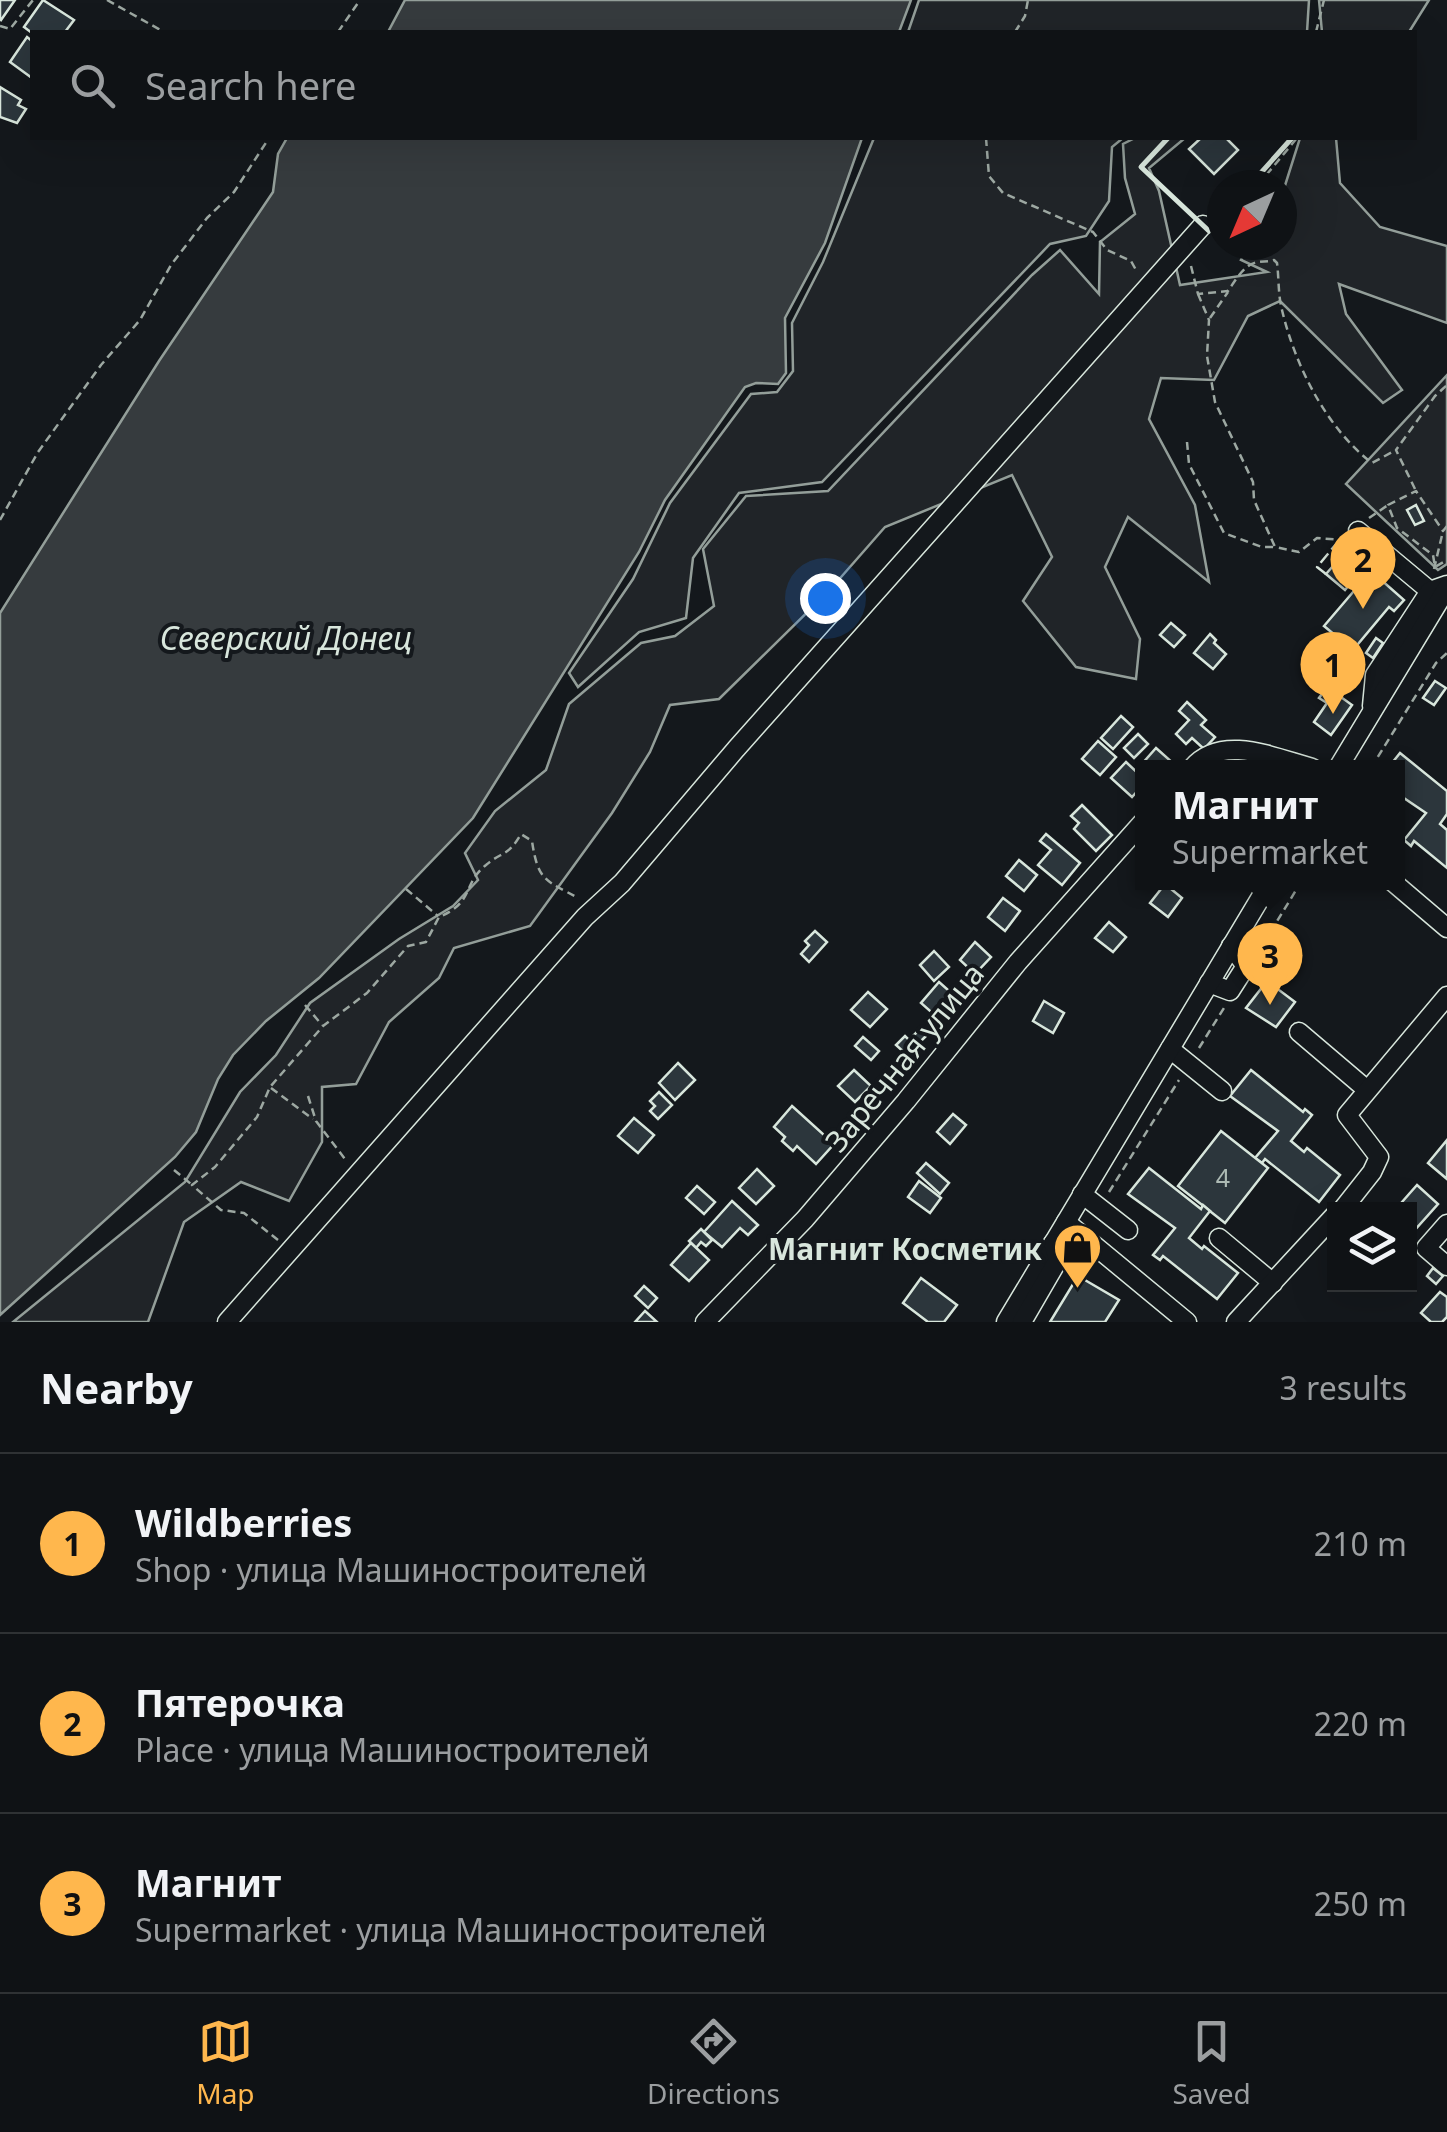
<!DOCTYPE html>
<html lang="en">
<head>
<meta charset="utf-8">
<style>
	body { margin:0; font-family:"Noto Sans",sans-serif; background:#1d2022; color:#f1f3f6 }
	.controls { position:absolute; right:30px; bottom:30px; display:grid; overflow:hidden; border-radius:0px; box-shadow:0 10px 40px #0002 }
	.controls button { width:90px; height:90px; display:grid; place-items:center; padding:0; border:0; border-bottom:2px solid #2f3234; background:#0f1215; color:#f1f3f6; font:50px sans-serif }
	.compass { position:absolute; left:1207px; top:170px; width:90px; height:90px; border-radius:50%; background:#0f1215; box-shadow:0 10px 40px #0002; rotate:224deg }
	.you { position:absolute; left:825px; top:598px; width:35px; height:35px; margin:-25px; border:8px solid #fff; border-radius:50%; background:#1a73e8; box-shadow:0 0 0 15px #1a73e833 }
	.badge { display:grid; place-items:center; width:65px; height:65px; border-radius:50%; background:#ffb74d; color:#111; font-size:32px; font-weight:700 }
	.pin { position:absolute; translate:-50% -82px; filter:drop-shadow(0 2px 5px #0008) }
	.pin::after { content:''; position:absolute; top:52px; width:35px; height:30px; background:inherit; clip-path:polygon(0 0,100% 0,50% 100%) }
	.popup { position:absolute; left:1135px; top:760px; width:270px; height:130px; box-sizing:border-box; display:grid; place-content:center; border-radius:0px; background:#0f1215; filter:drop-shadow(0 2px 8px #0005); font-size:32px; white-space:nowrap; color:#9b9ea0 }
	.popup b { font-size:38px; color:#f1f3f6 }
	.popup::after { content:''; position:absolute; left:50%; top:100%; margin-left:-20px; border:20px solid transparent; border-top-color:#0f1215 }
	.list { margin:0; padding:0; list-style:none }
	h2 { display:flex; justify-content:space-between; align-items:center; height:130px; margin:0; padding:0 40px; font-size:42px }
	h2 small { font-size:32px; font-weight:400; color:#9b9ea0 }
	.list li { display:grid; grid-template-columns:65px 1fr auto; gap:30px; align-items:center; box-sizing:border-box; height:180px; padding:0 40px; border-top:2px solid #2f3234 }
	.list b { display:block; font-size:38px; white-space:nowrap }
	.list p { margin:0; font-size:32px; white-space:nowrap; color:#9b9ea0 }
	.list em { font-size:32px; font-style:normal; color:#9b9ea0 }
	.icon { flex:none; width:55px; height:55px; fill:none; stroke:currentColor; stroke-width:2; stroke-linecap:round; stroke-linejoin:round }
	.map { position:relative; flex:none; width:1447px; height:1322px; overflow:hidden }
	.search { position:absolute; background:#0f1215; box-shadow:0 10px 40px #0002; left:30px; right:30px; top:30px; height:110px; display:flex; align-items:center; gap:25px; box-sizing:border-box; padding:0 35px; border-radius:0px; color:#9b9ea0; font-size:38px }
	.sheet { height:670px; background:#0f1215 }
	nav { display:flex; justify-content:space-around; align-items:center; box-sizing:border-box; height:140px; border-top:2px solid #2f3234; background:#0f1215; font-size:28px; color:#9b9ea0 }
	nav a { display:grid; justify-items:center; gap:5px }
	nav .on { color:#ffb74d }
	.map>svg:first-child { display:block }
	.green { fill:#202428; stroke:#939e99; stroke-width:2.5 }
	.water { fill:#363b3e; stroke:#939e99; stroke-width:2.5 }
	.building { fill:#2c363c; stroke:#d8e6dc; stroke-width:2.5 }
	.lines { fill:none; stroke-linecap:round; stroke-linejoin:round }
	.minor-casing { stroke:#d8e6dc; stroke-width:21 }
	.path { stroke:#9da8a2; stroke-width:2.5; stroke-dasharray:8 5; stroke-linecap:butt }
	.minor { stroke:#14181c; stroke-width:18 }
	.fence { stroke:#d8e6dc; stroke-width:2.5; stroke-dasharray:12 5; stroke-linecap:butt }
	.wall { stroke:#d8e6dc; stroke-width:5 }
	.labels { text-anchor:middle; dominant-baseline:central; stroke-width:8; stroke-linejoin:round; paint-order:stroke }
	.number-label { font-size:25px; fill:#adbab4 }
	.street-label { font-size:30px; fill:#d8e6dc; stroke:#14181c }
	.poi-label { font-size:30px; font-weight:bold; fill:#d8e6dc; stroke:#14181c; text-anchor:end }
	.water-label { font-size:32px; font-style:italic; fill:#d8e6dc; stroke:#14181c }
</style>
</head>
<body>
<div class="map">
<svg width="1447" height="1322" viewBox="0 0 1447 1322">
	<rect width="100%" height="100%" fill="#14181c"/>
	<g class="green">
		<path d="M 919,0 L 1309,0 L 1307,32 L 908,32 Z"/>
		<path d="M 1319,0 L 1429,0 L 1409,32 L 1322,32 Z"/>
		<path d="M 874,138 L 1123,138 L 1112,147 L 1109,201 L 1086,236 L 1050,244 L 822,482 L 739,493 L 693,558 L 686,618 L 639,632 L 578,687 L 569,673 L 633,579 L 670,503 L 751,394 L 777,392 L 793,371 L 792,323 L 823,262 Z"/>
		<path d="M 1135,138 L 1185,138 L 1149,168 L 1159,191 L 1180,285 L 1267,272 L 1241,260 L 1250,245 L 1282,245 L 1282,195 L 1300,138 L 1336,138 L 1340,183 L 1380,227 L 1447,246 L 1447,323 L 1339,284 L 1346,314 L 1402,390 L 1383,403 L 1280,301 L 1248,316 L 1214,380 L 1161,378 L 1149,419 L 1195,505 L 1209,582 L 1128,517 L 1105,567 L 1140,639 L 1136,679 L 1076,667 L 1023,601 L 1052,557 L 1012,475 L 885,527 L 828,592 L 719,699 L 670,705 L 650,752 L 612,813 L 530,926 L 454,948 L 439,978 L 389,1022 L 356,1084 L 322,1087 L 322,1142 L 289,1201 L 241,1182 L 184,1222 L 148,1322 L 13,1322 L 185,1182 L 240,1092 L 276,1055 L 310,1003 L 399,939 L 453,906 L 478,880 L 465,853 L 495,811 L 546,770 L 569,704 L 641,643 L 675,636 L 714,606 L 703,549 L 746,496 L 828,491 L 1032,275 L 1060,250 L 1099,294 L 1100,242 L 1135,214 L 1125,178 L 1123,144 Z"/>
		<path d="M 1447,375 L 1447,564 L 1438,570 L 1346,484 Z"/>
	</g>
	<g class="water">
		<path d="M 405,0 L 911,0 L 899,32 L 388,32 Z"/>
		<path d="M 287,138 L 862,138 L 825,243 L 785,318 L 786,373 L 778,384 L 756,383 L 745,387 L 665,500 L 639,552 L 473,818 L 319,978 L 266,1021 L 233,1055 L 218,1079 L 196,1132 L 175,1157 L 0,1315 L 0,613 L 159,361 L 273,192 L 278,154 Z"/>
	</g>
	<g class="building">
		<path d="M 0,0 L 15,0 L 1,20 L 0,19 Z"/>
		<path d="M 43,0 L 74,20 L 65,32 L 32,33 L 24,27 Z"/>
		<path d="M 27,37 L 32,41 L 32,78 L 10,62 Z"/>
		<path d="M 0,87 L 21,100 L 18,105 L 26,109 L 17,123 L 0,117 Z"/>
		<path d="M 1201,138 L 1226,138 L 1238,150 L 1214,174 L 1189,149 Z"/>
		<path d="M 1416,505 L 1424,521 L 1415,525 L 1407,510 Z"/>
		<path d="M 1347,550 L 1365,566 L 1345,590 L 1326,574 Z"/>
		<path d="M 1371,571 L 1404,600 L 1394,611 L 1389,607 L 1353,650 L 1324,626 Z"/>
		<path d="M 1171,623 L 1185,635 L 1174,647 L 1160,635 Z"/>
		<path d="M 1210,634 L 1216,640 L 1214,643 L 1226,654 L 1213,669 L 1194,653 Z"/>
		<path d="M 1376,638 L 1383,643 L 1373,658 L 1366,653 Z"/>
		<path d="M 1435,681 L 1446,688 L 1434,705 L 1423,698 Z"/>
		<path d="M 1327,687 L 1352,705 L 1331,735 L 1314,722 L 1327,703 L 1319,698 Z"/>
		<path d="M 1187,702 L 1206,720 L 1201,725 L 1215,737 L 1204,749 L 1192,738 L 1186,744 L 1176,734 L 1189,720 L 1179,711 Z"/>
		<path d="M 1121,716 L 1133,727 L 1113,749 L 1101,738 Z"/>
		<path d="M 1138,734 L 1148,744 L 1134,758 L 1124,748 Z"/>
		<path d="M 1098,741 L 1116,757 L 1100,775 L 1082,759 Z"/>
		<path d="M 1156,748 L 1174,764 L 1170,768 L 1144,768 L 1141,765 Z"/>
		<path d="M 1400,753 L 1447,791 L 1447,814 L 1440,824 L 1447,830 L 1447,868 L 1414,841 L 1411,846 L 1404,840 L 1426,813 L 1398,794 L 1398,768 L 1388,768 Z"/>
		<path d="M 1126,762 L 1142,777 L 1142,786 L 1132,797 L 1111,778 Z"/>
		<path d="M 1082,805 L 1112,835 L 1096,851 L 1074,829 L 1079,823 L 1071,816 Z"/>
		<path d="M 1046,834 L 1080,863 L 1062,885 L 1038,865 L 1051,850 L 1040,841 Z"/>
		<path d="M 1019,860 L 1037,875 L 1024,891 L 1006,876 Z"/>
		<path d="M 1165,884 L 1182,898 L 1168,917 L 1150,903 Z"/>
		<path d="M 1003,898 L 1020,911 L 1005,931 L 988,917 Z"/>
		<path d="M 1109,922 L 1126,937 L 1113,952 L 1095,938 Z"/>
		<path d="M 815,931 L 827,942 L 809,962 L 801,954 L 809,945 L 805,941 Z"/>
		<path d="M 975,942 L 991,957 L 975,974 L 960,960 Z"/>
		<path d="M 934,951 L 949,967 L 934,981 L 920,965 Z"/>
		<path d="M 1267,981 L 1295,1002 L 1276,1027 L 1246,1008 Z"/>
		<path d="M 939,982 L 956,997 L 938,1018 L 921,1003 Z"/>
		<path d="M 868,992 L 887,1009 L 870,1027 L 851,1010 Z"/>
		<path d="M 1044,1001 L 1064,1013 L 1053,1033 L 1033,1021 Z"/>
		<path d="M 920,1029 L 927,1035 L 907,1055 L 896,1045 L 905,1036 L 909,1040 Z"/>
		<path d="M 863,1037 L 879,1051 L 871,1060 L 855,1046 Z"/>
		<path d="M 678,1063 L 695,1080 L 675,1100 L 659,1083 Z"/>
		<path d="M 854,1070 L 871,1086 L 855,1102 L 838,1086 Z"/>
		<path d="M 1251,1070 L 1303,1112 L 1305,1109 L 1312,1115 L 1291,1141 L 1304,1152 L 1307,1148 L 1340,1175 L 1319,1202 L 1265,1159 L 1262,1163 L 1255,1158 L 1278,1131 L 1230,1096 Z"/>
		<path d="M 659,1092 L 672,1105 L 658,1119 L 650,1111 L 655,1106 L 650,1101 Z"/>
		<path d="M 792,1106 L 834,1144 L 816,1164 L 797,1146 L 793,1151 L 782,1141 L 785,1137 L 774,1127 Z"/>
		<path d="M 953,1114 L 966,1125 L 950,1144 L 937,1132 Z"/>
		<path d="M 634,1118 L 654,1135 L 638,1153 L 618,1136 Z"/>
		<path d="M 1221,1131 L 1268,1168 L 1225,1223 L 1178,1186 Z"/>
		<path d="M 1447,1140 L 1447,1179 L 1428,1163 Z"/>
		<path d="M 926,1163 L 949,1183 L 940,1194 L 917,1173 Z"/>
		<path d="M 1149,1168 L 1201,1209 L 1203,1205 L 1210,1211 L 1189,1238 L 1202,1249 L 1204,1246 L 1238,1273 L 1217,1299 L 1163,1256 L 1160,1260 L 1153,1255 L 1175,1228 L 1128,1194 Z"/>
		<path d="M 757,1169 L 774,1186 L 756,1204 L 739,1188 Z"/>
		<path d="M 919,1181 L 941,1198 L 930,1213 L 908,1197 Z"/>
		<path d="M 1417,1185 L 1438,1204 L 1413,1232 L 1410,1228 L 1410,1210 L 1395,1210 Z"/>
		<path d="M 697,1186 L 715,1202 L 704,1214 L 686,1198 Z"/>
		<path d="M 732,1201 L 758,1225 L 748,1235 L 740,1228 L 722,1247 L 704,1232 Z"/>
		<path d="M 701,1229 L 712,1240 L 706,1246 L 701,1242 L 696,1248 L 689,1241 Z"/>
		<path d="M 691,1243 L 709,1260 L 689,1281 L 671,1265 Z"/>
		<path d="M 1433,1268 L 1443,1276 L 1436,1284 L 1427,1276 Z"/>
		<path d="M 1078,1276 L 1119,1300 L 1105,1322 L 1050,1322 Z"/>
		<path d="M 921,1278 L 957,1305 L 944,1322 L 928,1322 L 903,1303 Z"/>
		<path d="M 644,1286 L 657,1298 L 648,1308 L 635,1296 Z"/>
		<path d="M 1440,1292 L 1447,1297 L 1447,1317 L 1442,1322 L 1431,1322 L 1421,1313 Z"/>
		<path d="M 645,1311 L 657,1322 L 635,1322 Z"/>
	</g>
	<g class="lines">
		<defs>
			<g id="minor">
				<path d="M 1358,531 L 1430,591"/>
				<path d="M 1372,706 L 1375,675 L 1430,591 L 1447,585"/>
				<path d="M 1192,768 C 1222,733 1275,758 1312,768"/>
				<path d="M 1338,768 L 1447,588"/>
				<path d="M 1393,882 L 1447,928"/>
				<path d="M 1209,983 L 1230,991 L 1246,966 L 1231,946"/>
				<path d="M 1299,1032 L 1366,1089"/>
				<path d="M 1170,1049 L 1222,1091"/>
				<path d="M 1082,1194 L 1128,1230"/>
				<path d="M 1342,1210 L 1372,1172 L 1379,1157 L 1347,1115 L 1447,996"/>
				<path d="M 1066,1222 L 1187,1322"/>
				<path d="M 1447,1224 L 1426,1248 L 1447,1266"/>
				<path d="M 1219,1238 L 1273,1283"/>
				<path d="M 227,1322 L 585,917 L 622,883 L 736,749 L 1203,225"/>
				<path d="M 705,1322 L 805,1219 L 906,1101 L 1018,962 L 1142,823"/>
				<path d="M 1006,1322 L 1270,882"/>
				<path d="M 1022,1322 L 1058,1260 L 1053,1243"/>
				<path d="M 1236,1322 L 1334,1216"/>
			</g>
		</defs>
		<use href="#minor" class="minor-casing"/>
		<g class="path">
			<path d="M 107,0 L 164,32"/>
			<path d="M 0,26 L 10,29 L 33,0"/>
			<path d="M 338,32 L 360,0"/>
			<path d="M 1015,32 L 1025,16 L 1028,0"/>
			<path d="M 1316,32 L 1324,0"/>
			<path d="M 986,138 L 989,176 L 1003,193 L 1093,232 L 1107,250 L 1131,261 L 1136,270"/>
			<path d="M 1258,185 L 1297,138"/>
			<path d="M 1191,266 L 1198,294 L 1228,291 C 1235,281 1244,264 1258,262 C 1263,261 1268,262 1274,260 L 1277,263 C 1279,278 1278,295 1282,310 C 1295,365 1326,428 1372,463 L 1396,450"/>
			<path d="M 1198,294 L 1209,320 L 1207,356 L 1215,402 L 1253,482 L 1254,500 L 1275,547 L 1299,552 L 1317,538 L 1342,540"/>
			<path d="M 1210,318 L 1228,292"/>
			<path d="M 1187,442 L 1189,464 L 1224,533 L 1262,547 L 1274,547"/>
			<path d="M 1415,489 L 1396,450 L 1435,396 L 1447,385"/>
			<path d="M 1369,518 L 1388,505"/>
			<path d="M 0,520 L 38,452 L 101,365 L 140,320 L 171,265 L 207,218 L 234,192 L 269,138"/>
			<path d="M 1447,526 L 1443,531 L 1416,491 L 1388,505 L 1397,528 L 1433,555 L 1435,567 L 1447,560"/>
			<path d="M 1434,569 L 1443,531"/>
			<path d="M 1371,768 L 1436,663 L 1447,653"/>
			<path d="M 406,889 L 438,916"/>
			<path d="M 1257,954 L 1301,882"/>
			<path d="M 305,1005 L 322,1025"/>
			<path d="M 1199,1048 L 1224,1008"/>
			<path d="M 271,1088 L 313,1119"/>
			<path d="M 308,1096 L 316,1121 L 345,1159"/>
			<path d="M 174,1170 L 191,1184"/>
			<path d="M 1109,1192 L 1179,1080"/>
			<path d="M 278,1240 L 244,1213 L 221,1210 L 192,1185 L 215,1167 L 257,1117 L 270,1087 L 323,1026 L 367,993 L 408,946 L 426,942 L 439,917 C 475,902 462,884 486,865 C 502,851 508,857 521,834 L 532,841 C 538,882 546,880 578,898"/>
		</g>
		<use href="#minor" class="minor"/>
		<path class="fence" d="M 1326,574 L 1317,567 L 1337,543 L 1347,550"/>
		<g class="wall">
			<path d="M 1168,138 L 1141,167 L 1209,231 L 1222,217"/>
			<path d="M 1250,185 L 1292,138"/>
		</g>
	</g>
	<defs>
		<symbol id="shop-pin" viewBox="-11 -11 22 30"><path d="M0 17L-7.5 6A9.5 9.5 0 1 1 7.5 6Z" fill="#ffb74d" stroke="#14181c"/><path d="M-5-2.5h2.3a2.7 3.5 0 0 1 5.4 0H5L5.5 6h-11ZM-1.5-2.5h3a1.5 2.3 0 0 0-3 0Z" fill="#111"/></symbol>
	</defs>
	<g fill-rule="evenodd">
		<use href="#shop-pin" x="1050" y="1220" width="55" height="75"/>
	</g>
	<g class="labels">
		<g class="number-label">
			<text x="1223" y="1177">4</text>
		</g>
		<g class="street-label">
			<text transform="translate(904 1057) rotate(-51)">Заречная улица</text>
		</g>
		<g class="poi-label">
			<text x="1042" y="1248">Магнит Косметик</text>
		</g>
		<g class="water-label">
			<text x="286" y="637">Северский Донец</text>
		</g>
	</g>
</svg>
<div class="controls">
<button><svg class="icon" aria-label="layers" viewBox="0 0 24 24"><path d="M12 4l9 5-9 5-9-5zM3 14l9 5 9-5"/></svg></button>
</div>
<svg class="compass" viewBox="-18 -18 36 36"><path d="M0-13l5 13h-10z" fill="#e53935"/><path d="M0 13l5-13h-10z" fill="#9b9ea0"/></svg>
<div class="you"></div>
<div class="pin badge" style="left:1333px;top:714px">1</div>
<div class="pin badge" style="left:1363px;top:609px">2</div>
<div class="pin badge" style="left:1270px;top:1005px">3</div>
<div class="popup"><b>Магнит</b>Supermarket</div>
<div class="search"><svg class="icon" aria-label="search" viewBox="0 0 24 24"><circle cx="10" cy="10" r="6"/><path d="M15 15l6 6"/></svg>Search here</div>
</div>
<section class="sheet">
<h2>Nearby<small>3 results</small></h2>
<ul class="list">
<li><span class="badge">1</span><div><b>Wildberries</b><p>Shop · улица Машиностроителей</p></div><em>210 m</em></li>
<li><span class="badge">2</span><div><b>Пятерочка</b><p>Place · улица Машиностроителей</p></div><em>220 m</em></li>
<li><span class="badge">3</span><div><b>Магнит</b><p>Supermarket · улица Машиностроителей</p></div><em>250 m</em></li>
</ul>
</section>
<nav>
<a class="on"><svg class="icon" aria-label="map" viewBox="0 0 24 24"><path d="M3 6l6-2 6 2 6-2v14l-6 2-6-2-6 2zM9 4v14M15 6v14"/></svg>Map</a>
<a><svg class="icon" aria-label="directions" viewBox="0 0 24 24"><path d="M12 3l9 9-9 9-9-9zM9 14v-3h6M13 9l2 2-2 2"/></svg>Directions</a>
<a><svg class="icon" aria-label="saved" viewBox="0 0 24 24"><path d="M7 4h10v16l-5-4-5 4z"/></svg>Saved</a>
</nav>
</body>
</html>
